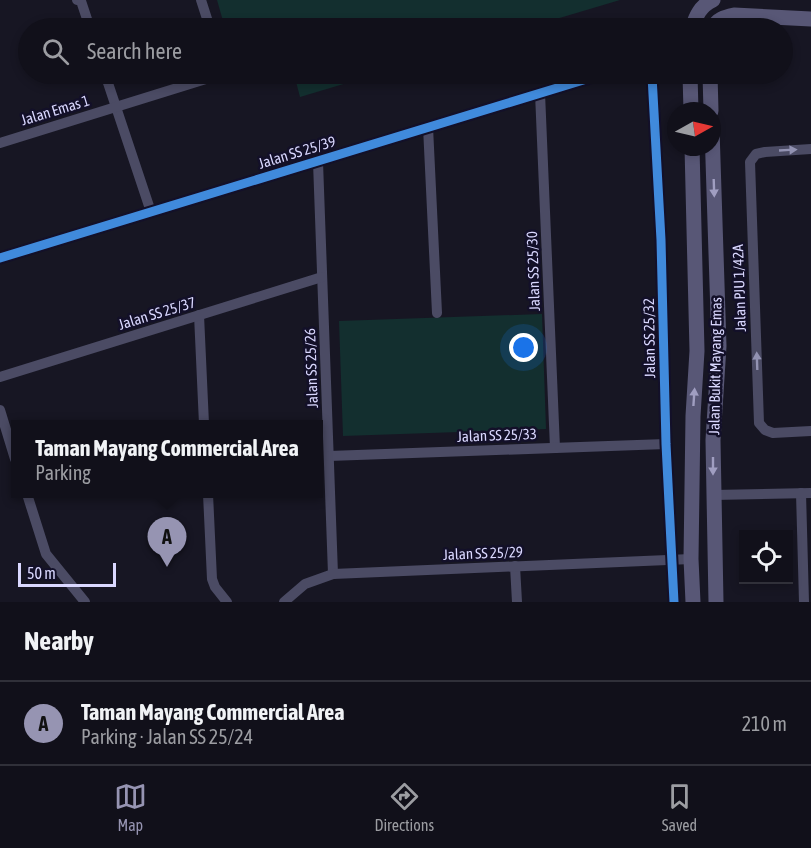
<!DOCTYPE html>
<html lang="en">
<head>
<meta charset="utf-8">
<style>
	body { margin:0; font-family:"Asap Condensed",sans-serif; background:#1e1e27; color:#f1f3f6 }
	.controls { position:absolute; right:18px; bottom:18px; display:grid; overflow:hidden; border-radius:0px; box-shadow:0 3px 9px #0003 }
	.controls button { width:54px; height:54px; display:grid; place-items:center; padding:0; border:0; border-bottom:2px solid #303039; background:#11101a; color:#f1f3f6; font:30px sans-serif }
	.compass { position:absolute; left:667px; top:102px; width:54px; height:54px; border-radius:50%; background:#11101a; box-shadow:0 3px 9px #0003; rotate:82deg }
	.scale { position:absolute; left:18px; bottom:15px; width:98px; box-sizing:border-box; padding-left:6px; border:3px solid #dad8ff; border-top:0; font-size:16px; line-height:21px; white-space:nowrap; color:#dad8ff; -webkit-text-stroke:4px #131029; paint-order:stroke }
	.you { position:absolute; left:524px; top:348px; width:21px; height:21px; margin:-15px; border:4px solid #fff; border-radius:50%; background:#1a73e8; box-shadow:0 0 0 9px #1a73e833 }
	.badge { display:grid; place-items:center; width:39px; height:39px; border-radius:50%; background:#9694b2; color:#111; font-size:20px; font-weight:700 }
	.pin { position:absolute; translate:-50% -50px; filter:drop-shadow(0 2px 3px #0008) }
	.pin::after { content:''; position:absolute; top:32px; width:21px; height:18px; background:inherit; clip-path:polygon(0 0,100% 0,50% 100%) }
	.popup { position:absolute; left:11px; top:420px; width:312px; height:78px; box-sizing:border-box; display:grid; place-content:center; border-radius:0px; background:#11101a; filter:drop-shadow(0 2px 4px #0005); font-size:20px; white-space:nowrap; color:#9c9da2 }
	.popup b { font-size:22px; color:#f1f3f6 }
	.popup::after { content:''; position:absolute; left:50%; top:100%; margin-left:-12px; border:12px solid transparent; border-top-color:#11101a }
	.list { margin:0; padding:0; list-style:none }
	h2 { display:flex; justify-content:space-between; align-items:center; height:78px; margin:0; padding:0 24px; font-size:26px }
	h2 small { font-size:20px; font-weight:400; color:#9c9da2 }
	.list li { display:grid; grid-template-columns:39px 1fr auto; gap:18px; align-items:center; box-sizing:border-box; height:84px; padding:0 24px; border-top:2px solid #303039 }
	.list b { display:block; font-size:22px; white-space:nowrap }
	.list p { margin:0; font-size:20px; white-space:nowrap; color:#9c9da2 }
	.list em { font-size:20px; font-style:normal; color:#9c9da2 }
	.icon { flex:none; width:33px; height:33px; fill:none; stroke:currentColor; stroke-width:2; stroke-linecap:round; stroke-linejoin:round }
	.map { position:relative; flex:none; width:811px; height:602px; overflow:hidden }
	.search { position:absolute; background:#11101a; box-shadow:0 3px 9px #0003; left:18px; right:18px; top:18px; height:66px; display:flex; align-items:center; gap:15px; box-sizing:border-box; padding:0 21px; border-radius:33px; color:#9c9da2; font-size:22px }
	.sheet { height:162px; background:#11101a }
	nav { display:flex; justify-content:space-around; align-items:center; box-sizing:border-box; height:84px; border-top:2px solid #303039; background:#11101a; font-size:16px; color:#9c9da2 }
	nav a { display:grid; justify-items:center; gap:3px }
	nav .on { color:#9694b2 }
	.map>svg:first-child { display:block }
	.green { fill:#132f2f }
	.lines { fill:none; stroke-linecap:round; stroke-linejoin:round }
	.street { stroke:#4b4b64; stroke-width:10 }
	.secondary { stroke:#585776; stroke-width:15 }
	.cycleway-casing { stroke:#131029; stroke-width:13 }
	.cycleway { stroke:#408adc; stroke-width:9 }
	.oneway { fill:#9292b2 }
	.oneway2 { fill:#a09ec1 }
	.labels { text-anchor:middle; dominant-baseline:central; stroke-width:5; stroke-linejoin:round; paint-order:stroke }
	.street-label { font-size:15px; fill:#dad8ff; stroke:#131029 }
</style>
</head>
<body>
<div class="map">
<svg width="811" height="602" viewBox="0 0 811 602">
	<rect width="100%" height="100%" fill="#171623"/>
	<g class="green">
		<path d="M 217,0 L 620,0 L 526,28 L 225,28 Z"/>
		<path d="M 294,74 L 377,74 L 300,97 Z"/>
		<path d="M 542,314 L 546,429 L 343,436 L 339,321 Z"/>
	</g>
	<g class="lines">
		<g class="street">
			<path d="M 77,0 L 81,1 L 90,28"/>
			<path d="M 201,0 L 210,28"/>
			<path d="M 105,74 L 151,212"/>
			<path d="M 650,74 L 652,76 L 661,240 L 666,444 L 674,602"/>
			<path d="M 540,93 L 555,448"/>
			<path d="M 428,127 L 437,313"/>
			<path d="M 0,143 L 222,74"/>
			<path d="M 811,149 L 765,152 L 756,154 L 750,162 L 759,423 L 765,430 L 773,433 L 811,431"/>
			<path d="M 318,162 L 333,574"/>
			<path d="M 0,258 L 603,74"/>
			<path d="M 199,315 L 204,424"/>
			<path d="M 0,377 L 322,277"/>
			<path d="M 0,410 L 15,459"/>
			<path d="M 329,456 L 666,444"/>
			<path d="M 801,493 L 804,602"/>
			<path d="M 27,494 L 46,554 L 85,602"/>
			<path d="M 208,494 L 212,579 L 215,587 L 227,602"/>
			<path d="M 713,495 L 811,493"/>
			<path d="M 515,566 L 517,602"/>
			<path d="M 284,602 L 305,584 L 333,574 L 691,559"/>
		</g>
		<g class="secondary">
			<path d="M 692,28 C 696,16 700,6 713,0"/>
			<path d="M 713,28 C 717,19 725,17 734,15 L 811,19"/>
			<path d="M 690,74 L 691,111"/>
			<path d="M 710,74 L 711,111"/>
			<path d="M 712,129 L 719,346 L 713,440 L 716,602"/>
			<path d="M 692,147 L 697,351 L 693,416 L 691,559 L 693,602"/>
		</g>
		<defs>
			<g id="cycleway">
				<path d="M 650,74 L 652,76 L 661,240 L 666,444 L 674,602"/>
				<path d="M 0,258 L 603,74"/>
			</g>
		</defs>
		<use href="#cycleway" class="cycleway-casing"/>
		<use href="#cycleway" class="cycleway"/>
	</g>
	<defs><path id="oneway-solid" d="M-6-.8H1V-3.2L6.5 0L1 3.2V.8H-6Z" transform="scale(1.5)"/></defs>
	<g class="oneway">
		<use href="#oneway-solid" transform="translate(788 150) rotate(-3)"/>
		<use href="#oneway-solid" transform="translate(757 361) rotate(-92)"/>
	</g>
	<g class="oneway2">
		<use href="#oneway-solid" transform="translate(714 188) rotate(88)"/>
		<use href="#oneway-solid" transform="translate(694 397) rotate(-86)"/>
		<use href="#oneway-solid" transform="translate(713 466) rotate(90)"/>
	</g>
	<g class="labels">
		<g class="street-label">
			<text transform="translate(55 110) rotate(-17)">Jalan Emas 1</text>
			<text transform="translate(297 152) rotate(-17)">Jalan SS 25/39</text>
			<text transform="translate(533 271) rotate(-92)">Jalan SS 25/30</text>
			<text transform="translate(739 288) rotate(-92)">Jalan PJU 1/42A</text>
			<text transform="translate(157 313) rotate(-17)">Jalan SS 25/37</text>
			<text transform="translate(649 338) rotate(-91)">Jalan SS 25/32</text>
			<text transform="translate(715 366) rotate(-89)">Jalan Bukit Mayang Emas</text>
			<text transform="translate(311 368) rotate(-92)">Jalan SS 25/26</text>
			<text transform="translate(497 435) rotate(-2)">Jalan SS 25/33</text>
			<text transform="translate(483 553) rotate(-2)">Jalan SS 25/29</text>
		</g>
	</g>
</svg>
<div class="controls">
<button><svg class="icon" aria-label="locate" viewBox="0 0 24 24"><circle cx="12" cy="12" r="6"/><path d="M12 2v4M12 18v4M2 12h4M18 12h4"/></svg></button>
</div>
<svg class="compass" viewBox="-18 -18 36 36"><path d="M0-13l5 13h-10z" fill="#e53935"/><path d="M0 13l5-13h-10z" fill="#9c9da2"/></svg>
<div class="scale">50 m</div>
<div class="you"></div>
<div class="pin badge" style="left:167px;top:567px">A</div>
<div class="popup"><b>Taman Mayang Commercial Area</b>Parking</div>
<div class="search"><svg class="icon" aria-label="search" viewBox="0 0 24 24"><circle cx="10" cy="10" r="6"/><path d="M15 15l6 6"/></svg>Search here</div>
</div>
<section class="sheet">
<h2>Nearby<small></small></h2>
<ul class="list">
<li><span class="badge">A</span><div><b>Taman Mayang Commercial Area</b><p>Parking · Jalan SS 25/24</p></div><em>210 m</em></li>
</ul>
</section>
<nav>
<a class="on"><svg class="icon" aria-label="map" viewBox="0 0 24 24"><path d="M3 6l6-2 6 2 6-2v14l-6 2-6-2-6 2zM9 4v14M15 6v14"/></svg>Map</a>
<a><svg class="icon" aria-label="directions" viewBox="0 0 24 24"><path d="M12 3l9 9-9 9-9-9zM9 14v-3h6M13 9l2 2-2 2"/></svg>Directions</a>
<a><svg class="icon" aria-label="saved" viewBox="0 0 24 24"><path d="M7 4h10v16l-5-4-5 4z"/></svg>Saved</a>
</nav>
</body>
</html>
